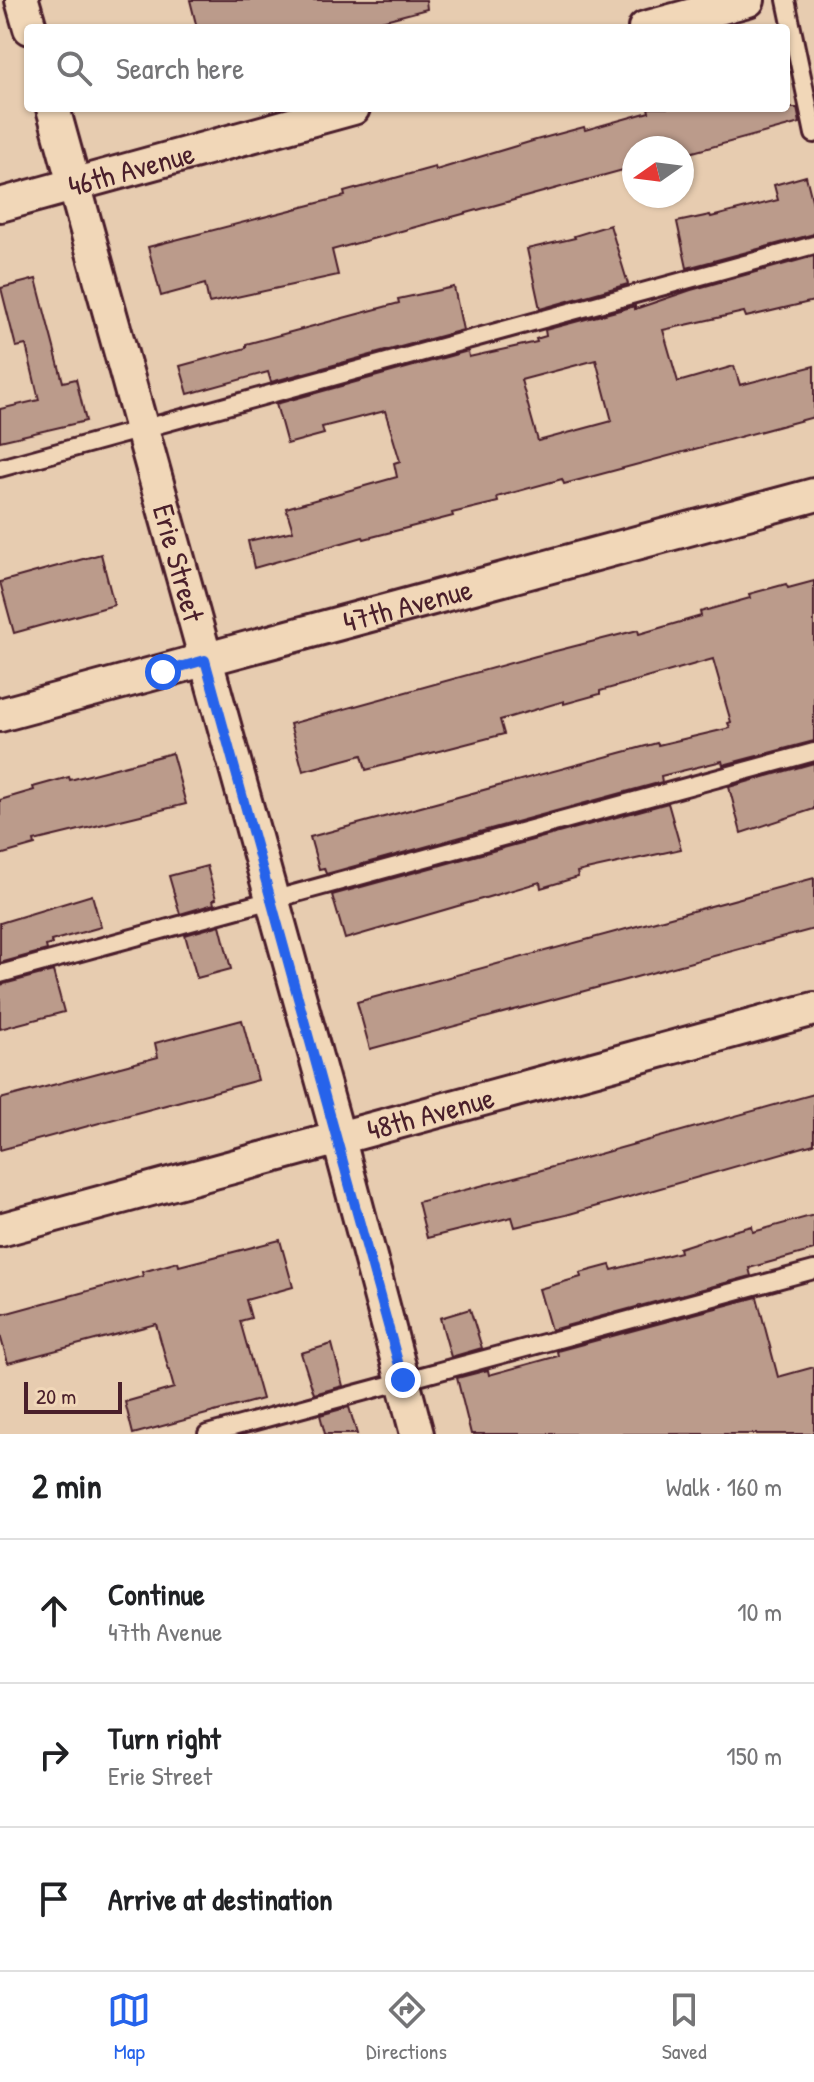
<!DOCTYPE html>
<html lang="en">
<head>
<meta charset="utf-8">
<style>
	body { margin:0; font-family:"Patrick Hand",sans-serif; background:#f2f2f2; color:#202124 }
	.compass { position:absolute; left:622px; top:136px; width:72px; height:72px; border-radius:50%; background:#fff; box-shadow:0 2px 6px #0004; rotate:256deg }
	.scale { position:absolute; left:24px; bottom:20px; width:98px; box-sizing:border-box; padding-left:8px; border:4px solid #4a1f2b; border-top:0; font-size:22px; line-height:28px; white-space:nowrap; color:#4a1f2b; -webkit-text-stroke:6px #f1d7b8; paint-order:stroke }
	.stop { position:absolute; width:24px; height:24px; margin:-18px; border:6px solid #2563eb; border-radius:50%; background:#fff }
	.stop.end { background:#2563eb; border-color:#fff; box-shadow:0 2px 8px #0008 }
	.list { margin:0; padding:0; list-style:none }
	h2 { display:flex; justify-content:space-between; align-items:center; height:104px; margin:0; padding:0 32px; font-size:34px }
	h2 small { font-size:26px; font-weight:400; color:#757577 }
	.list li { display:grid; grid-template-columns:52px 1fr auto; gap:24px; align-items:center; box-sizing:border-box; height:144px; padding:0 32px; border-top:2px solid #e0e0e0 }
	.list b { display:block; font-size:30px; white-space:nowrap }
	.list p { margin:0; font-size:26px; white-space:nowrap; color:#757577 }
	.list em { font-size:26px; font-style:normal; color:#757577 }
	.icon { flex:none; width:44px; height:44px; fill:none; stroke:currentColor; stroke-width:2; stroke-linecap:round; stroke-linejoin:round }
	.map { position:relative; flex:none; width:814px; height:1434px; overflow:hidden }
	.search { position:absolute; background:#fff; box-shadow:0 2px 6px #0004; left:24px; right:24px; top:24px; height:88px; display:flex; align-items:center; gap:20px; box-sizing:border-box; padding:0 28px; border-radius:8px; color:#757577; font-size:30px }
	.sheet { height:536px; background:#fff }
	nav { display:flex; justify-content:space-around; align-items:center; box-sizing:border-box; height:112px; border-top:2px solid #e0e0e0; background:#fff; font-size:22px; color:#757577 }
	nav a { display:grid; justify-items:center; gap:4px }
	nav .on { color:#2563eb }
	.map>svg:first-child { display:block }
	.building { fill:#bb9b8b; stroke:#4a1f2b; stroke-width:2; fill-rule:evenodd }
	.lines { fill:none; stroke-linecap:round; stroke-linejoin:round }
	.lane-casing { stroke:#4a1f2b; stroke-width:22 }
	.street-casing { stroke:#4a1f2b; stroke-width:38 }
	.lane { stroke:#f1d7b8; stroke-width:16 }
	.street { stroke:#f1d7b8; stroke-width:32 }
	.route { stroke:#2563eb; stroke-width:10 }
	.labels { text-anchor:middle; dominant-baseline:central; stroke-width:8; stroke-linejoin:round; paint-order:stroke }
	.street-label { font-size:30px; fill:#4a1f2b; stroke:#f1d7b8 }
</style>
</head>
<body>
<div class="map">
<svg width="814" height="1434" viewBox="0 0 814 1434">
	<rect width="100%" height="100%" fill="#e7ccb0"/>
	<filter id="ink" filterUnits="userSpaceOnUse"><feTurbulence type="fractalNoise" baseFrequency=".0125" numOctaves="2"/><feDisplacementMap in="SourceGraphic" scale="16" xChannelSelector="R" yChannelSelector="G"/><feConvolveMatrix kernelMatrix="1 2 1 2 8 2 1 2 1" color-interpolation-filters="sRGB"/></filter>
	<g filter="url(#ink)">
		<g class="building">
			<path d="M 190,0 L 426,0 L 427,9 L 354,28 L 197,28 Z"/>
			<path d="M 648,108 L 797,108 L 800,123 L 682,155 L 682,148 L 634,148 L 634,167 L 332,250 L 338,275 L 209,303 L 205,284 L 161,296 L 148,247 L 345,196 L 344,192 L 435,167 L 436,170 L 536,140 L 584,127 L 585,130 L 649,112 Z"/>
			<path d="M 806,176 L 814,208 L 814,234 L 687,268 L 677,222 L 710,215 L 711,217 L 778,200 L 774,185 Z"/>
			<path d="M 610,225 L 628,284 L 540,309 L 527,249 L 575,238 L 574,236 Z"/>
			<path d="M 814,256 L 814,301 L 746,317 L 744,312 L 663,330 L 678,382 L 734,366 L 740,385 L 814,366 L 814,417 L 564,484 L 562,479 L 497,497 L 498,502 L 452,513 L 453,516 L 364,539 L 363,537 L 254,568 L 248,541 L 293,531 L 286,508 L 397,477 L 394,463 L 400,461 L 385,411 L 322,427 L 324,434 L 287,444 L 276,404 L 468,351 L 469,357 L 537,342 L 536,339 L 546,336 L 545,330 L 635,306 L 635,309 L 691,290 ZM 596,360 L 612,421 L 538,441 L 521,380 Z"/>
			<path d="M 36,279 L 63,382 L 76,379 L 86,421 L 0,441 L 0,409 L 39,400 L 26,345 L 16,347 L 1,288 Z"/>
			<path d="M 454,287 L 463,330 L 271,382 L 268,372 L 188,394 L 180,366 L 246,348 L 246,344 L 399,303 L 398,299 Z"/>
			<path d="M 101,554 L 114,605 L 14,633 L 0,582 Z"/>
			<path d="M 814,581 L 814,741 L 723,765 L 722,761 L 661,776 L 662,782 L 326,874 L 324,868 L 319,869 L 310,837 L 657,743 L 658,745 L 730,728 L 728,723 L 731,722 L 713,659 L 600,691 L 600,694 L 564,704 L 564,701 L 500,720 L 504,734 L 366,770 L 362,755 L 303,771 L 290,724 L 536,656 L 638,630 L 639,634 L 701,616 L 700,612 L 750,598 L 749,594 L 786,584 L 788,588 Z"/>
			<path d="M 172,753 L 186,804 L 34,841 L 35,845 L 0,855 L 0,800 L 34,790 L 33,787 L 69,777 L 70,780 Z"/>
			<path d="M 814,763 L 814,809 L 741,833 L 729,787 Z"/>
			<path d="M 668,803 L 681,849 L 577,872 L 578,877 L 541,888 L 540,882 L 345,939 L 332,895 Z"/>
			<path d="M 207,866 L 216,899 L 213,900 L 214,904 L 180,914 L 169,876 Z"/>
			<path d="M 814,878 L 814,929 L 370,1049 L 357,1002 Z"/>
			<path d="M 92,895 L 101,927 L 51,941 L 52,944 L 46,946 L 47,950 L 0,963 L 0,923 Z"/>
			<path d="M 220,925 L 231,969 L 197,978 L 185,935 Z"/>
			<path d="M 53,971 L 64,1012 L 0,1029 L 0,985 Z"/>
			<path d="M 242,1020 L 258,1080 L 0,1150 L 0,1099 L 158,1057 L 155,1043 Z"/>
			<path d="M 814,1094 L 814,1144 L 566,1215 L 515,1227 L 512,1217 L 427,1238 L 418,1202 L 538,1171 Z"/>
			<path d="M 814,1215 L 814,1250 L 749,1268 L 751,1276 L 551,1330 L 539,1289 L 581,1277 L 580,1273 L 610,1265 L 612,1270 L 680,1252 L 679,1248 L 726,1233 L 752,1226 L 753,1232 Z"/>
			<path d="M 280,1240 L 293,1287 L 246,1300 L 251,1318 L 240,1321 L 262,1399 L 133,1434 L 125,1402 L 174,1388 L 156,1324 L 8,1363 L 0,1335 L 0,1315 L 143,1276 L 142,1272 L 178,1262 L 179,1266 Z"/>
			<path d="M 757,1297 L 778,1377 L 814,1367 L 814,1434 L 471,1434 L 457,1378 L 488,1370 L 489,1375 L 558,1356 L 557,1351 Z"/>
			<path d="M 470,1309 L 482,1348 L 451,1357 L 440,1318 Z"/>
			<path d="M 332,1344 L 343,1386 L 314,1394 L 301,1353 Z"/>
			<path d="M 349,1407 L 357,1434 L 325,1434 L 320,1415 Z"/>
		</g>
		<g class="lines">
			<defs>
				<g id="lane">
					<path d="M 786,0 L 814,134"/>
					<path d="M 0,468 L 814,245"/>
					<path d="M 0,974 L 814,752"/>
					<path d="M 207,1434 L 814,1270"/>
				</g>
				<g id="street">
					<path d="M 22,0 L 30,28"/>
					<path d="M 645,28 L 748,0"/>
					<path id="s1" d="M 53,108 L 339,1140 L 417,1434"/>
					<path id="s2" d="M 0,205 L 353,108"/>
					<path id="s3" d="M 0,715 L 814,495"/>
					<path id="s4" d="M 0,1230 L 814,1009"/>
				</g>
			</defs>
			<use href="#lane" class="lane-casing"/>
			<use href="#street" class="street-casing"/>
			<use href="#lane" class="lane"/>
			<use href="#street" class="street"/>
		</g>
	</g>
	<g class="lines" filter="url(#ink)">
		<path class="route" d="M 163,672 L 205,660 L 403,1380"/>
	</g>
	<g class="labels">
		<g class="street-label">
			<text stroke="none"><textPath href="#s2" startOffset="136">46th Avenue</textPath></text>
			<text stroke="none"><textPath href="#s1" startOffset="472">Erie Street</textPath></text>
			<text stroke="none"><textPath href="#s3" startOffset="422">47th Avenue</textPath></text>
			<text stroke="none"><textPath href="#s4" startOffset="446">48th Avenue</textPath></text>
		</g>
	</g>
</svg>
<svg class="compass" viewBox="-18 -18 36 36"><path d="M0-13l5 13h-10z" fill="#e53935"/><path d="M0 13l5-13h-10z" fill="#757577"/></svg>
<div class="scale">20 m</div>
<div class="stop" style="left:163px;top:672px"></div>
<div class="stop end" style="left:403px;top:1380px"></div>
<div class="search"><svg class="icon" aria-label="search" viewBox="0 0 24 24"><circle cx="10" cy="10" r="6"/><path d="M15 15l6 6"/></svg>Search here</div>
</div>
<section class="sheet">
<h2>2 min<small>Walk · 160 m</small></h2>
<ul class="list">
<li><svg class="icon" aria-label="ahead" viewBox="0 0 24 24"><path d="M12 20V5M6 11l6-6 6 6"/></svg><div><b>Continue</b><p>47th Avenue</p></div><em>10 m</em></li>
<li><svg class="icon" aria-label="right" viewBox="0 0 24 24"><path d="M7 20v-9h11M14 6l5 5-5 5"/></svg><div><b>Turn right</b><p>Erie Street</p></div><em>150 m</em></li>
<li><svg class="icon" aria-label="arrive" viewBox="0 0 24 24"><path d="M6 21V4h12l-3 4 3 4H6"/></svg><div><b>Arrive at destination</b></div></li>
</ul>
</section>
<nav>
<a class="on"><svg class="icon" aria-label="map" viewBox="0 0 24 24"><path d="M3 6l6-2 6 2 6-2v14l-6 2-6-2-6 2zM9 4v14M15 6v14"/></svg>Map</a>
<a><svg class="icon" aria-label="directions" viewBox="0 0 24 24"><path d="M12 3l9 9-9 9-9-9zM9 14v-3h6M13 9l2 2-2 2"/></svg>Directions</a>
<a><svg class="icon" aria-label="saved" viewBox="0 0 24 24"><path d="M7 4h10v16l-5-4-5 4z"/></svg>Saved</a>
</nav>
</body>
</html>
